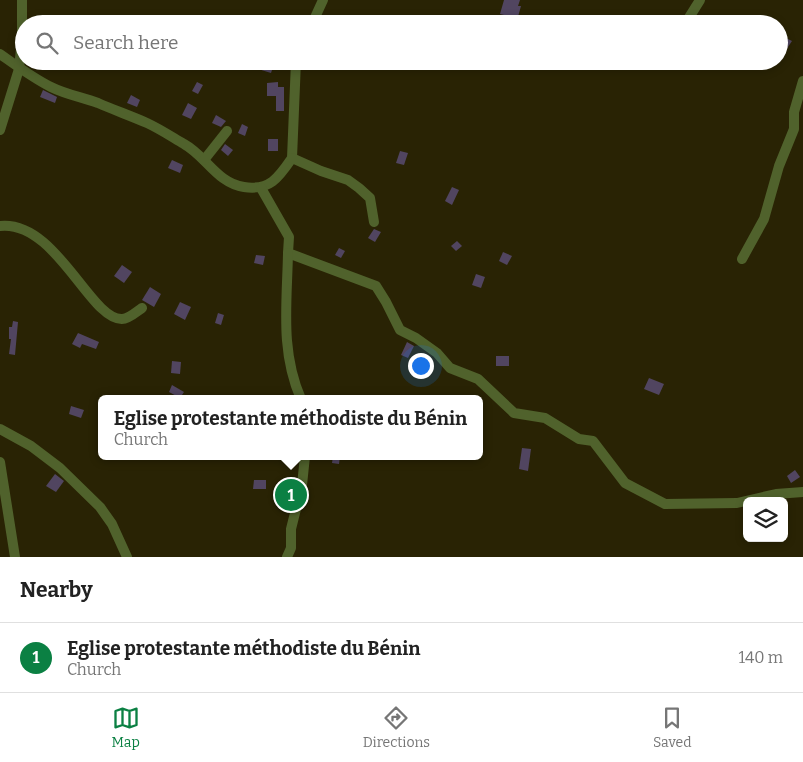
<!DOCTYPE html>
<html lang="en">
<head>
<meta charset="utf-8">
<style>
	body { margin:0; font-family:Bitter,serif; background:#f2f2f2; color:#222 }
	.controls { position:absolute; right:15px; bottom:15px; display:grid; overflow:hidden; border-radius:8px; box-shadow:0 2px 8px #0003 }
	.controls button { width:45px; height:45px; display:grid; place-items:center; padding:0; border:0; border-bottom:1px solid #e0e0e0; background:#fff; color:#222; font:25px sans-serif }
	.you { position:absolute; left:420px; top:365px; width:18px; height:18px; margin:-12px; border:4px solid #fff; border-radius:50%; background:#1a73e8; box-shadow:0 0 0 8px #1a73e833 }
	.badge { display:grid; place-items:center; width:32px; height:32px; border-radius:50%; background:#0b8043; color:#fff; font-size:16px; font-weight:700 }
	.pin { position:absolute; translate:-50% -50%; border:2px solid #fff; box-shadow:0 1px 5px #0006 }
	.popup { position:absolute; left:98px; top:395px; width:385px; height:65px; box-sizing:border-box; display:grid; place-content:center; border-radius:8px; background:#fff; filter:drop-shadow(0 1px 4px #0005); font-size:16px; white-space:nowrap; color:#767676 }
	.popup b { font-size:19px; color:#222 }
	.popup::after { content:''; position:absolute; left:50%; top:100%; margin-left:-10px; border:10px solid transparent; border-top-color:#fff }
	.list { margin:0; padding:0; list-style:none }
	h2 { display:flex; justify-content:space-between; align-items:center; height:65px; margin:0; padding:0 20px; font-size:21px }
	h2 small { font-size:16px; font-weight:400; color:#767676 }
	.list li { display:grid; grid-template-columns:32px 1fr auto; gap:15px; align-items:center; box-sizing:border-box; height:70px; padding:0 20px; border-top:1px solid #e0e0e0 }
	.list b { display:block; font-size:19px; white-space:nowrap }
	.list p { margin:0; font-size:16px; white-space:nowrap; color:#767676 }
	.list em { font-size:16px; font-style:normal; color:#767676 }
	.icon { flex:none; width:28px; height:28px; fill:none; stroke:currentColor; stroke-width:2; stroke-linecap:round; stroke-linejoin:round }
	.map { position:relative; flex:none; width:803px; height:557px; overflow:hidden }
	.search { position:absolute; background:#fff; box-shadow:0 2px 8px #0003; left:15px; right:15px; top:15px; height:55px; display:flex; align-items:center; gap:12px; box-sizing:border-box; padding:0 18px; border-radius:28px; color:#767676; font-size:19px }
	.sheet { height:135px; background:#fff }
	nav { display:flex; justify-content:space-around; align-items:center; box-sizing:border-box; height:70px; border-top:1px solid #e0e0e0; background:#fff; font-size:14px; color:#767676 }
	nav a { display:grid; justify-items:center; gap:2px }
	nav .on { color:#0b8043 }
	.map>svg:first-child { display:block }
	.building { fill:#514560 }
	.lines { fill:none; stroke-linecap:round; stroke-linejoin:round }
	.minor { stroke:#50622c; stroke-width:10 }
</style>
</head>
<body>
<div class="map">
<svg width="803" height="557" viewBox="0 0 803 557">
	<rect width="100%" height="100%" fill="#292304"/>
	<g class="building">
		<path d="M 504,0 L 520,0 L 518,6 L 521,6 L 516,24 L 504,24 L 504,15 L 500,14 Z"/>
		<path d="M 786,38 L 792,41 L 786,50 L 780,46 Z"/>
		<path d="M 239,61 L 275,61 L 271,73 L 238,63 Z"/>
		<path d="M 197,82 L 203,85 L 198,94 L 192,91 Z"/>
		<path d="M 278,82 L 278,87 L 284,87 L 284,111 L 276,111 L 276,96 L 267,96 L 267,83 Z"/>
		<path d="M 43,90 L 57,97 L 55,103 L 40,97 Z"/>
		<path d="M 131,95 L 140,100 L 137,107 L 127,103 Z"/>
		<path d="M 188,103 L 197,108 L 191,119 L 182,115 Z"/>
		<path d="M 216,115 L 226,121 L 221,127 L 212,123 Z"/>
		<path d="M 242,124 L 248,127 L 245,136 L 238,133 Z"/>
		<rect x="268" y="139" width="10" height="12"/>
		<path d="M 225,144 L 233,150 L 228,156 L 221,150 Z"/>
		<path d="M 400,151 L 408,153 L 404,165 L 396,163 Z"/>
		<path d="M 172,160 L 183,165 L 180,173 L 168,168 Z"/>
		<path d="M 452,187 L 459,190 L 452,205 L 445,201 Z"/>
		<path d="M 374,229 L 381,232 L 375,242 L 368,238 Z"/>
		<path d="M 457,241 L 462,246 L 456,251 L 451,246 Z"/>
		<path d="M 339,248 L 345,251 L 341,258 L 335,255 Z"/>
		<path d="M 503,252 L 512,256 L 507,265 L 499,261 Z"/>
		<path d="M 256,255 L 265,256 L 263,265 L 254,263 Z"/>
		<path d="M 122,265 L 132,272 L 124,283 L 114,276 Z"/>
		<path d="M 476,274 L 485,277 L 481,288 L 472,285 Z"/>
		<path d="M 150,287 L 161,294 L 154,307 L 142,300 Z"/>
		<path d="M 180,302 L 191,307 L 185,320 L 174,314 Z"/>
		<path d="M 218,313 L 224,315 L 221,325 L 215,323 Z"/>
		<path d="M 13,321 L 18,322 L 15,355 L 9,354 L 11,339 L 9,339 L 9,327 L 12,327 Z"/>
		<path d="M 78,333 L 99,342 L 96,349 L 82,344 L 80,348 L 72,344 Z"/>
		<path d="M 407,342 L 414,346 L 408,358 L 401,355 Z"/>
		<rect x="496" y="356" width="13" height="10"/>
		<path d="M 172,361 L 181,362 L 180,374 L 171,373 Z"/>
		<path d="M 649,378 L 664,384 L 659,395 L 644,389 Z"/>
		<path d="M 172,385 L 184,392 L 180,398 L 169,392 Z"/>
		<path d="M 71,406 L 84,410 L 81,418 L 69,414 Z"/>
		<path d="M 522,448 L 531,449 L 528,471 L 519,469 Z"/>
		<path d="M 333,456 L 340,456 L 339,464 L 332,463 Z"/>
		<path d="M 795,470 L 800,477 L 791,483 L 787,476 Z"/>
		<path d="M 55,474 L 64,481 L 56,492 L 46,486 Z"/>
		<path d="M 254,480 L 266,480 L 266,489 L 253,489 Z"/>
	</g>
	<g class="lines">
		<g class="minor">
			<path d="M 552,22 L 574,24"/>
			<path d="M 312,24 L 323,0"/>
			<path d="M 685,24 L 700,0"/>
			<path d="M 0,54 C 17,66 33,78 51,87 C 67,95 82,97 98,103 C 114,110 131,116 147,123 C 160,129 172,137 184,144 C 206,156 217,183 244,187 C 270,191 279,177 292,158 L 296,61"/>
			<path d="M 0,130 L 19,69 L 22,38 L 22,0"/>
			<path d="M 292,158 L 321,171 L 348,180 L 359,188 L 370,198 L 374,222"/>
			<path d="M 204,160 L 227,131"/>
			<path d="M 261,188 L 289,237 L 288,253 L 376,286 L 386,302 L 400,330 L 416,338 L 437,353 L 450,368 L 478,379 L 514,413 L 545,418 L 579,439 L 593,441 L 625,483 L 665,504 L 737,503 L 776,494 L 803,492"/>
			<path d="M 0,226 C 56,220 90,320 122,319 C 129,319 136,312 142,308"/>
			<path d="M 288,253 C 287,304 280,351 301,399"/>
			<path d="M 742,259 L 764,219 L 779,166 L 794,129 L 794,112 L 803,81"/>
			<path d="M 0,429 L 31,446 L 60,468 L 100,507 L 112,524 L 127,557"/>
			<path d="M 0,462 L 15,557"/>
			<path d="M 287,557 L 291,548 L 291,529 L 302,485 L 305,456"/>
		</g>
	</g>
</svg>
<div class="controls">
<button><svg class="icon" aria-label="layers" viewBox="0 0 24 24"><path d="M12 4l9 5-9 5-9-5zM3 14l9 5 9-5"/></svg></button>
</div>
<div class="you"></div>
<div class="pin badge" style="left:291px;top:495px">1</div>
<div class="popup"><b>Eglise protestante méthodiste du Bénin</b>Church</div>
<div class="search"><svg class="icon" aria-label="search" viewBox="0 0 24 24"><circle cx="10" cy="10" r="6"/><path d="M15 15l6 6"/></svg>Search here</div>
</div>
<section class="sheet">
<h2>Nearby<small></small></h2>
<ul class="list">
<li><span class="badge">1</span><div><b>Eglise protestante méthodiste du Bénin</b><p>Church</p></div><em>140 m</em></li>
</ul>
</section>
<nav>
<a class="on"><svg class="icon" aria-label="map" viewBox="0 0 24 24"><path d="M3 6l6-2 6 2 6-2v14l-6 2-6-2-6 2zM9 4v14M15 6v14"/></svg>Map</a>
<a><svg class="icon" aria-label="directions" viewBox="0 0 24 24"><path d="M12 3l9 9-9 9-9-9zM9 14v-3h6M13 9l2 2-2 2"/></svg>Directions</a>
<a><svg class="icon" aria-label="saved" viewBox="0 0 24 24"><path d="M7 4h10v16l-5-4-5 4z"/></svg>Saved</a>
</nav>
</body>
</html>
